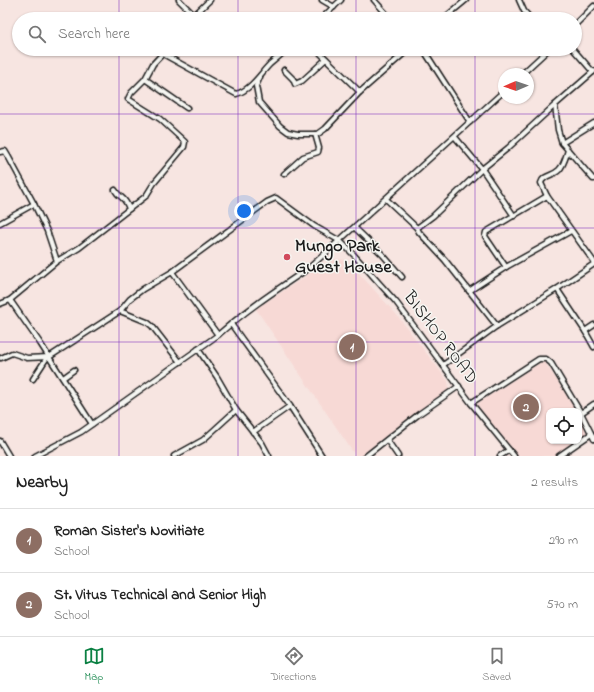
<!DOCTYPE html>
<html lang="en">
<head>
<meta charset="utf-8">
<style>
	body { margin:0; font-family:"Indie Flower",sans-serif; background:#f6f6f6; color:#222 }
	.controls { position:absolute; right:12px; bottom:12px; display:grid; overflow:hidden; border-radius:8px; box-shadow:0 1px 3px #0004 }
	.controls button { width:36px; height:36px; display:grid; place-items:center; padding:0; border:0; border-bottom:1px solid #e0e0e0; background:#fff; color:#222; font:20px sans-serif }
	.compass { position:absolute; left:498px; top:68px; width:36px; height:36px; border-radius:50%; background:#fff; box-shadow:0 1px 3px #0004; rotate:268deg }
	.you { position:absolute; left:244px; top:211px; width:14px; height:14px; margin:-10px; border:3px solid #fff; border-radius:50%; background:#1a73e8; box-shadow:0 0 0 6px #1a73e833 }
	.badge { display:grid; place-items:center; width:26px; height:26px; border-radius:50%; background:#0b8043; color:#fff; font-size:13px; font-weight:700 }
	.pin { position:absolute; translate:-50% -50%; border:2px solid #fff; box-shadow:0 1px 4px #0006 }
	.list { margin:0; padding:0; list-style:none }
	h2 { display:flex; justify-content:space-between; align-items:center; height:52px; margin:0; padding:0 16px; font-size:17px }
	h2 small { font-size:13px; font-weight:400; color:#767676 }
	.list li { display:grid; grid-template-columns:26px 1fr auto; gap:12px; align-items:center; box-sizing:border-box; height:64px; padding:0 16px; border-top:1px solid #e0e0e0 }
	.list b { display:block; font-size:15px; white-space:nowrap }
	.list p { margin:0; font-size:13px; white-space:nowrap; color:#767676 }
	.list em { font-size:13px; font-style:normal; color:#767676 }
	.icon { flex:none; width:22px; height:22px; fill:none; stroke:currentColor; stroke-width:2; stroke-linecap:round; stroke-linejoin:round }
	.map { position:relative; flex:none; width:594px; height:456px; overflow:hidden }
	.search { position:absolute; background:#fff; box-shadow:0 1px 3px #0004; left:12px; right:12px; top:12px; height:44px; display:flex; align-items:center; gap:10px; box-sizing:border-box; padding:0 14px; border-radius:22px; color:#767676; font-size:15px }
	.sheet { height:180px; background:#fff }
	nav { display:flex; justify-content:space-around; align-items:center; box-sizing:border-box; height:56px; border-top:1px solid #e0e0e0; background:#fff; font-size:11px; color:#767676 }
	nav a { display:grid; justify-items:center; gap:2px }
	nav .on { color:#0b8043 }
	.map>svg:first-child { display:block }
	.built { fill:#f7d9d5 }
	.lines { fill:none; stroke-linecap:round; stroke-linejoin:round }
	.minor-casing { stroke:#1c1c1c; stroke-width:7 }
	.minor { stroke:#f6f6f2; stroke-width:4 }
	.grid { fill:none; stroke:#7b2cbf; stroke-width:1; stroke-opacity:0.55 }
	.poi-dot { fill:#d1495b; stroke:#f6f6f2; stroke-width:1.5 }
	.labels { text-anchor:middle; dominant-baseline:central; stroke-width:3; stroke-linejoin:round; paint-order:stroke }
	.poi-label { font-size:18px; font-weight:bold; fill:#1c1c1c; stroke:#f6f6f2; text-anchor:start }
	.street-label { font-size:18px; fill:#1c1c1c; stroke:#f6f6f2 }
</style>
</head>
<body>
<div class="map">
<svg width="594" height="456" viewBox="0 0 594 456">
	<rect width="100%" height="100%" fill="#f7e5e1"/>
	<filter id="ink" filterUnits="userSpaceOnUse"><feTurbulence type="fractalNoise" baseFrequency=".025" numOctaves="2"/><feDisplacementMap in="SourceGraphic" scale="8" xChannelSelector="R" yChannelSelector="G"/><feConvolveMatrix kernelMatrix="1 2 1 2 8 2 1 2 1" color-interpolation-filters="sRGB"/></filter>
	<g filter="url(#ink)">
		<g class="built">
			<path d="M 332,259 L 347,260 L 396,314 L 448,381 L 449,391 L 361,456 L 355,455 L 256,309 Z"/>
			<path d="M 545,362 L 576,411 L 549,411 L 549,441 L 579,441 L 579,416 L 592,437 L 563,456 L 516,456 L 477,404 L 540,363 Z"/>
		</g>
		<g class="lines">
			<defs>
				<g id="minor">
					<path d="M 179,0 L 194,15"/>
					<path d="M 322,0 L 334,7"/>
					<path d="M 374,0 L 391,19"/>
					<path d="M 519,0 L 524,11 L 531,19"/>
					<path d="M 190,19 L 210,0"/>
					<path d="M 321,19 L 341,0"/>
					<path d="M 443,19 L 466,0"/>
					<path d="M 575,25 L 594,6"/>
					<path d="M 316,49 L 360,92"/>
					<path d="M 423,49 L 470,122"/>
					<path d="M 573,49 L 593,72"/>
					<path d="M 163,54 L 236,94 C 251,90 260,74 270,64 C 276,59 282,54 287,49"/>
					<path d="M 284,70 L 293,79 L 295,84 L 302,81 L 326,59"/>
					<path d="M 522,74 L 549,49"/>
					<path d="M 260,77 L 256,86 L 259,102 L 280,126 L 288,132 L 298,134 L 318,134 L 325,129 L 360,92 L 409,49"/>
					<path d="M 145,79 L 187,108"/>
					<path d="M 555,105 L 558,130 L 562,143 L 593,179 L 594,179"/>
					<path d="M 455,137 L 482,169 L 514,216"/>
					<path d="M 562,143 L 594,123"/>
					<path d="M 568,150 C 566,156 564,165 559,170 C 553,176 543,175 541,183 L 547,196 L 594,262"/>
					<path d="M 0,152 L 5,151 L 8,156 L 34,204 L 47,231 L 57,261 L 10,300 L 0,304"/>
					<path d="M 284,174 L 303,157 L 318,152 L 319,148 L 315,134"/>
					<path d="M 115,190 C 120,199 125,196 129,209"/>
					<path d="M 386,199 L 417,228"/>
					<path d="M 0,223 L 34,204"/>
					<path d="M 355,228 L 383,255 L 402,277"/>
					<path d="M 57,261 L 79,248 L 146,196 L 154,183 L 184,147 L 185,142 L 160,119 L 128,99 L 131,93 L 145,79 L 153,64 L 167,49"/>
					<path d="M 506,267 L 485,236 L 486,232 L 547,196"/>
					<path d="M 172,272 L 218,335"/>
					<path d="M 557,289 L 585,331 L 594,347"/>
					<path d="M 469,291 L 506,267 L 571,231"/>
					<path d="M 10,300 L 40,343 L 92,424"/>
					<path d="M 120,311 L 147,322 L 152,326 L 180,362"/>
					<path d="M 231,324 L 290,406 L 322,456"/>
					<path d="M 497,326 L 445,260 L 419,232 L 417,228 L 433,216 L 482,169 L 508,148 L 555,105 L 594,71"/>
					<path d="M 585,331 L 594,325"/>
					<path d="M 198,349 L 217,377 L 236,410 L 262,443 L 269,456"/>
					<path d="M 1,358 L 12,353 L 27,358 L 49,357"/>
					<path d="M 443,365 L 497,326 L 557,289 L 594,264"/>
					<path d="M 63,378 L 74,370"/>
					<path d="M 33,379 L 46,359 L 120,311 L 130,299 L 143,289 L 172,272 L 267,202 L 276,198 L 314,226 L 340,241 L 354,255 L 396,302 L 471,403 L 514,456"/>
					<path d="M 471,403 L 539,359 L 546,359 L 551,363 L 581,413 L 594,439"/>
					<path d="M 581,413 L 594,404"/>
					<path d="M 253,432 L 290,406"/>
					<path d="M 387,440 L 398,456"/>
					<path d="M 0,441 L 9,456"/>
					<path d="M 35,456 L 81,432 L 218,335 C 246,310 278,289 309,268 L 504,91"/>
					<path d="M 174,456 L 203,440 L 236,410"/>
					<path d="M 366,456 L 419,414 L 459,386"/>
					<path d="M 500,456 L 509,450"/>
					<path d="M 559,456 L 591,434"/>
				</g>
			</defs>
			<use href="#minor" class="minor-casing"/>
			<use href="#minor" class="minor"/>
		</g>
	</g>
	<path class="grid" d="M 119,0 L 119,19M 238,0 L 238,19M 356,0 L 356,19M 475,0 L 475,19M 119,49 L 119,456M 238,49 L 238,456M 356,49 L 356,456M 475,49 L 475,456M 0,114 L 594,114M 0,228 L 594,228M 0,342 L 594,342"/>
	<circle class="poi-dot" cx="287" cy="257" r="4"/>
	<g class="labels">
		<g class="poi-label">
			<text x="295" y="247">Mungo Park<tspan x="295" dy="21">Guest House</tspan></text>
		</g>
		<g class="street-label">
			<text transform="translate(440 338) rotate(53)">BISHOP ROAD</text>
		</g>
	</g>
</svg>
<div class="controls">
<button><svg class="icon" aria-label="locate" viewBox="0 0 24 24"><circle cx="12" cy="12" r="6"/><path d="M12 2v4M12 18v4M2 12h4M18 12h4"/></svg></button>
</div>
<svg class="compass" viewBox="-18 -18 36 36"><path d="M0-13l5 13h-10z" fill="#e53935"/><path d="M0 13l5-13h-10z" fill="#767676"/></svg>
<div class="you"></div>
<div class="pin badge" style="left:352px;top:347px;background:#8d6e63">1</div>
<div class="pin badge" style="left:526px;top:407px;background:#8d6e63">2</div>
<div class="search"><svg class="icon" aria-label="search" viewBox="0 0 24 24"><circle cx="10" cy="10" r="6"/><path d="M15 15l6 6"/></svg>Search here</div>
</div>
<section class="sheet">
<h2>Nearby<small>2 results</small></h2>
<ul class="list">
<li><span class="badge" style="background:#8d6e63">1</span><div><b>Roman Sister's Novitiate</b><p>School</p></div><em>290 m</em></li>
<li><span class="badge" style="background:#8d6e63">2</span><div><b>St. Vitus Technical and Senior High</b><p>School</p></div><em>570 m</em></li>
</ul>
</section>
<nav>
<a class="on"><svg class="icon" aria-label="map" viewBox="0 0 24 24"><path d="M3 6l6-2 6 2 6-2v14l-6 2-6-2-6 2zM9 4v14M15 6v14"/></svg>Map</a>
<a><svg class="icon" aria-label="directions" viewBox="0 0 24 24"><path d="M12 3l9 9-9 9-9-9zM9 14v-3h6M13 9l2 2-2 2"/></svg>Directions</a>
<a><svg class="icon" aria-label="saved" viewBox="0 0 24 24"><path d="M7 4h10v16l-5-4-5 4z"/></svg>Saved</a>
</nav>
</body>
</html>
